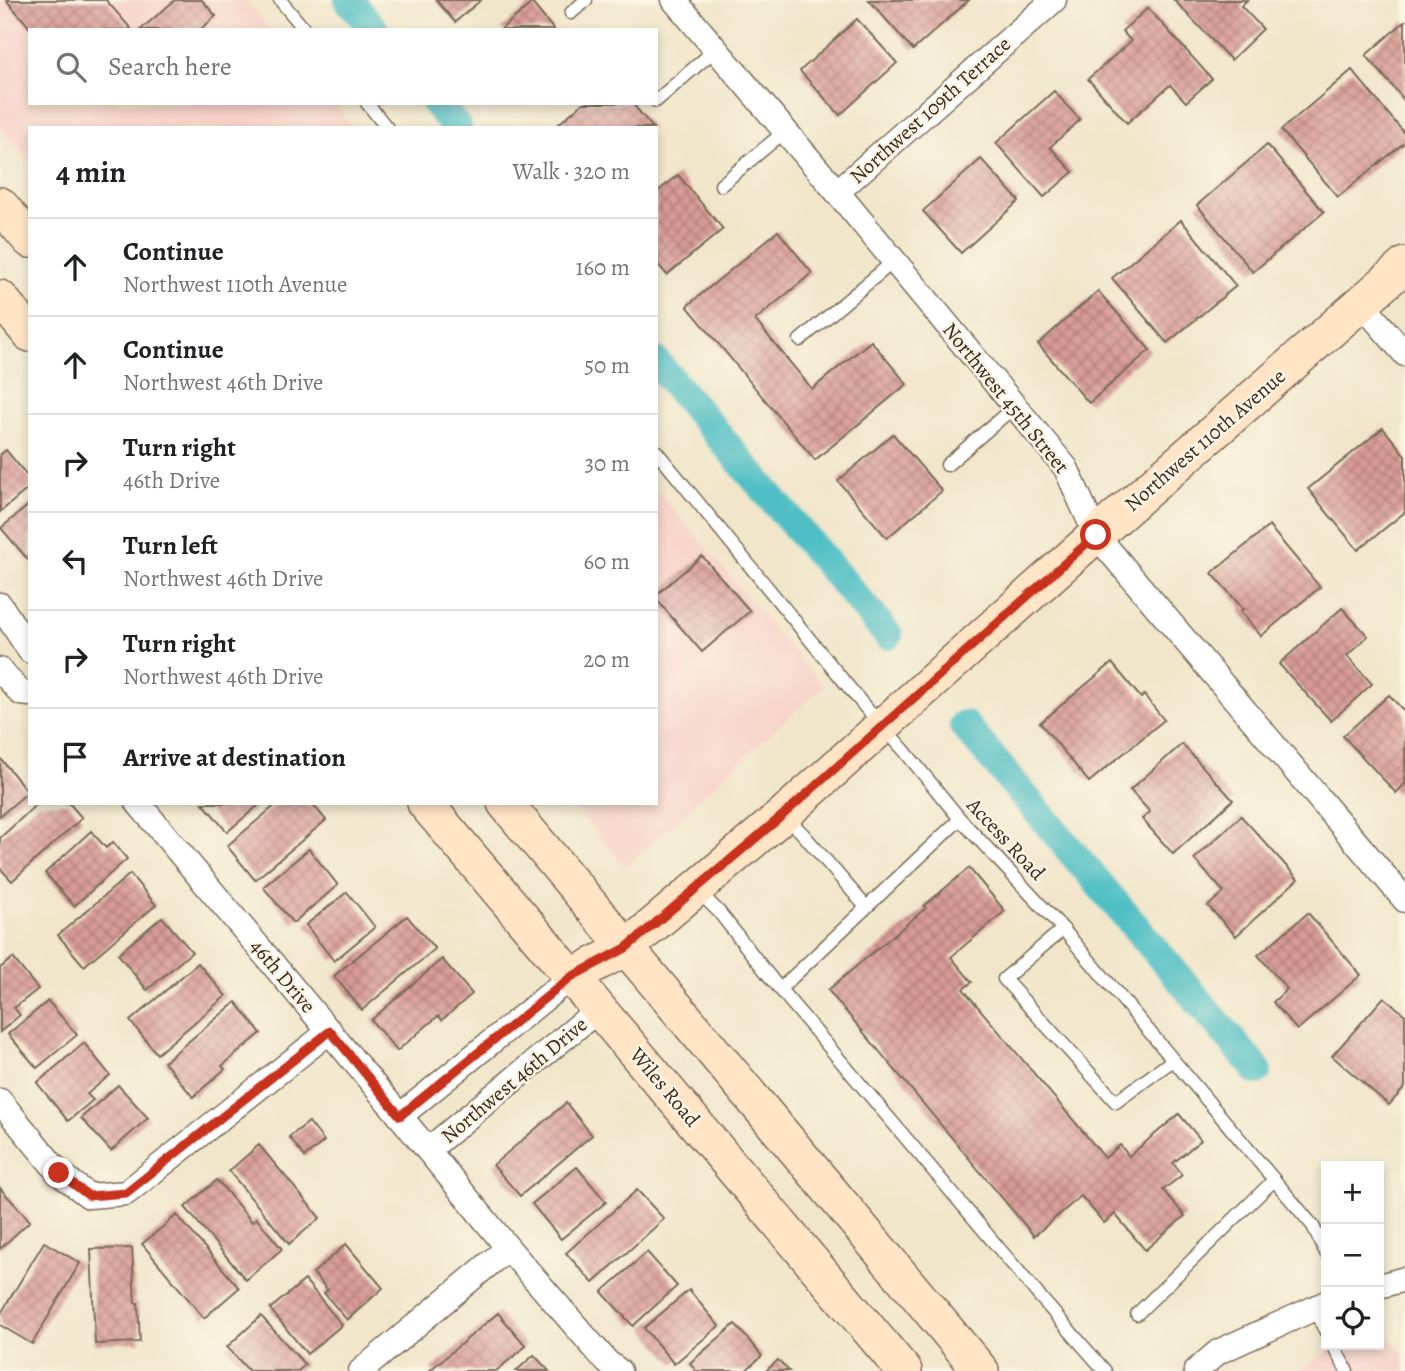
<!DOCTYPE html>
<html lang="en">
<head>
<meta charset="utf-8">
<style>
	body { margin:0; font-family:Alegreya,serif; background:#f2f2f2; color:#202124 }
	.controls { position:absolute; right:21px; bottom:21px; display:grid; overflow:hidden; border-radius:0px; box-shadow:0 4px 10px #0003 }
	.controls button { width:63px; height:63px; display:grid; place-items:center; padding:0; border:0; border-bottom:2px solid #e0e0e0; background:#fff; color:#202124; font:35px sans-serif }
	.stop { position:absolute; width:21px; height:21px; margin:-16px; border:5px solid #c8321e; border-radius:50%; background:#fff }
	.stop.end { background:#c8321e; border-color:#fff; box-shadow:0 2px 7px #0008 }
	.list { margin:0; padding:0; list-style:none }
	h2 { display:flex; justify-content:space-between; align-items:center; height:91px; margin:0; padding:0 28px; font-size:30px }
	h2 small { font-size:23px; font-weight:400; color:#757577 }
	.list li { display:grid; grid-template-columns:46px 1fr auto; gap:21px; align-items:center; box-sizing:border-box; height:98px; padding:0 28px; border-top:2px solid #e0e0e0 }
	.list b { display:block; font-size:26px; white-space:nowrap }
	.list p { margin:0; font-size:23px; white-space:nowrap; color:#757577 }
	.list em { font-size:23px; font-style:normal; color:#757577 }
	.icon { flex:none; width:38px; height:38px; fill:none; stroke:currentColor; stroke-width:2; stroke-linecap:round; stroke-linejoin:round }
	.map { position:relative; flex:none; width:1405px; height:1371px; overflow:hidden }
	.search { position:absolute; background:#fff; box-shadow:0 4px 10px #0003; left:28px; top:28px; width:630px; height:77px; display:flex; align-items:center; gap:18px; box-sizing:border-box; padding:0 24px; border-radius:0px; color:#757577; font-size:26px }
	.panel { position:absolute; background:#fff; box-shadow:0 4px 10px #0003; left:28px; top:126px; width:630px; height:679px; border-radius:0px }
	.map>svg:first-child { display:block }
	.built { fill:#f7d1c8 }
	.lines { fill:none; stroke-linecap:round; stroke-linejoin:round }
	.canal { stroke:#50bfc5; stroke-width:30 }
	.building { fill:url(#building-cross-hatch) }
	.lane-casing { stroke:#7b6c5a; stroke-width:15 }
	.street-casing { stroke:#7b6c5a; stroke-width:27 }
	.secondary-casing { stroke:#7b6c5a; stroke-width:38 }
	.lane { stroke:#fff; stroke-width:12 }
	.street { stroke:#fff; stroke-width:24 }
	.secondary { stroke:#ffe4c6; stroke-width:35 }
	.route { stroke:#c8321e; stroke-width:9 }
	.labels { text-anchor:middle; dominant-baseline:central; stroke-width:5; stroke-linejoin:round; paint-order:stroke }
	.street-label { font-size:21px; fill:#3b2a1e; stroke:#fcf5e5 }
</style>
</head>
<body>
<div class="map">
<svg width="1405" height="1371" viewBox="0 0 1405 1371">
	<defs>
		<pattern id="building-cross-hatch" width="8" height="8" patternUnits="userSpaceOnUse" patternTransform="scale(1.75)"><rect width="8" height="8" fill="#d99b97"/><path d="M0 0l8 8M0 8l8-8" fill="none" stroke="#b17f7b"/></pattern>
	</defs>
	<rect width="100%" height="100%" fill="#fcf5e5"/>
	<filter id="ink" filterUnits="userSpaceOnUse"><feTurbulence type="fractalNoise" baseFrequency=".0143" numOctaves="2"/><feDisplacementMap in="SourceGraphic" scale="14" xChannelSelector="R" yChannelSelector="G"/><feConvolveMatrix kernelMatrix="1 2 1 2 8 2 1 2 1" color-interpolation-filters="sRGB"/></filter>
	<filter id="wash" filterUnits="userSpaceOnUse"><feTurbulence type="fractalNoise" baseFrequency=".00686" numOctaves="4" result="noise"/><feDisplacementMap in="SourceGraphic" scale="28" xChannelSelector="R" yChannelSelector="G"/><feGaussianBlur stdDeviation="1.57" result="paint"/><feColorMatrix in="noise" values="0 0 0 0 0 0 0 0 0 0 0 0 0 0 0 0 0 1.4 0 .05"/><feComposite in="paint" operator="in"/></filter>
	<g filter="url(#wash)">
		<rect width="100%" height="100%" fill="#f1e6ca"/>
		<g class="built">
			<path d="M 0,0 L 246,0 L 271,30 L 30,30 L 30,103 L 333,103 L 354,128 L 30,128 L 30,162 L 0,126 Z"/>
			<path d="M 656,488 L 823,686 L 625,867 L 571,803 L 656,803 Z"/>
			<path d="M 1379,1324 L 1405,1355 L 1405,1371 L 1298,1371 L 1336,1345 L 1379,1345 Z"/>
		</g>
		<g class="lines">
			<g class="canal">
				<path d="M 349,0 L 374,30"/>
				<path d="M 436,103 L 457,128"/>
				<path d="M 656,362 L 888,635"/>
				<path d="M 964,725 L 1257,1070"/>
			</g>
		</g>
		<g id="blocks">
			<g class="building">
				<path d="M 6,0 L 106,0 L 132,30 L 32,30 Z"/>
				<path d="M 175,0 L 202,0 L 216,16 L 200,30 L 140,30 Z"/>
				<path d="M 436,0 L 481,0 L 455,22 Z"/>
				<path d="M 869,0 L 969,0 L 913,50 Z"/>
				<path d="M 1174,0 L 1247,0 L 1241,6 L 1263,29 L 1231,60 Z"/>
				<path d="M 532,3 L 554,30 L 500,30 Z"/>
				<path d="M 1148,8 L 1212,79 L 1186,102 L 1170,85 L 1127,123 L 1088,79 L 1131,41 L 1122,31 Z"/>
				<path d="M 857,19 L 897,63 L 840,115 L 800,71 Z"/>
				<path d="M 1405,21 L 1405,101 L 1366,55 Z"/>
				<path d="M 1352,70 L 1405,134 L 1405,142 L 1338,197 L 1281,130 Z"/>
				<path d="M 1054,91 L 1080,120 L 1050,147 L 1073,172 L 1044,197 L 996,143 Z"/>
				<path d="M 583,103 L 632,103 L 653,128 L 554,128 Z"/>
				<path d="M 1267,145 L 1324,212 L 1253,272 L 1197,205 Z"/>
				<path d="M 981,159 L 1019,201 L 961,253 L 923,211 Z"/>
				<path d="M 678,175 L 723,229 L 667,275 L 656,262 L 656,193 Z"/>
				<path d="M 1181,220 L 1236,286 L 1167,343 L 1112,278 Z"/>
				<path d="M 778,231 L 812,273 L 755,320 L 812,389 L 871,341 L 907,384 L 815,460 L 687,306 Z"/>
				<path d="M 1098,291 L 1150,350 L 1089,403 L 1038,344 Z"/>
				<path d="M 1383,428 L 1405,455 L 1405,512 L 1358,550 L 1308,489 Z"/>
				<path d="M 893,434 L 942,491 L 887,538 L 838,481 Z"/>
				<path d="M 6,450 L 30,479 L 30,487 L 0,512 L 0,455 Z"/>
				<path d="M 30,504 L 30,562 L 1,528 Z"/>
				<path d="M 1269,526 L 1320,587 L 1261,636 L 1240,611 L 1243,609 L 1212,573 Z"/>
				<path d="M 702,556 L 750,611 L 702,652 L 656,599 L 656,595 Z"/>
				<path d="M 1342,608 L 1368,636 L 1347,656 L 1372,684 L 1331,721 L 1279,664 Z"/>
				<path d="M 1112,663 L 1141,698 L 1144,695 L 1164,720 L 1089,782 L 1040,723 Z"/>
				<path d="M 1389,695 L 1405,712 L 1405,784 L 1396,793 L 1343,736 Z"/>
				<path d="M 1182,744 L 1233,800 L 1173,854 L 1142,819 L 1150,812 L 1130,790 Z"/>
				<path d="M 0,758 L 28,792 L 0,816 Z"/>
				<path d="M 38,803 L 69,803 L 82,818 L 12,881 L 0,868 L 0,838 Z"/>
				<path d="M 203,803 L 261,803 L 227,832 Z"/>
				<path d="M 278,803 L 312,803 L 326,820 L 255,880 L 227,846 Z"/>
				<path d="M 1241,816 L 1298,879 L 1236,936 L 1208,906 L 1224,892 L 1194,859 Z"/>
				<path d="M 91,831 L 106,848 L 113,842 L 127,859 L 74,906 L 45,873 Z"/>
				<path d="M 309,849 L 338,885 L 293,923 L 263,887 Z"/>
				<path d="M 969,868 L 1005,911 L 951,957 L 972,982 L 963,989 L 1105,1158 L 1120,1145 L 1129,1156 L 1179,1114 L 1201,1140 L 1173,1163 L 1182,1175 L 1163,1190 L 1185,1216 L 1145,1250 L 1115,1214 L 1104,1223 L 1081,1196 L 1034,1236 L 828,990 L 926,908 L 924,906 Z"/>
				<path d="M 130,874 L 156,905 L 84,966 L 58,935 Z"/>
				<path d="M 347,892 L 375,927 L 334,961 L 306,925 Z"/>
				<path d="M 1308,913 L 1361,975 L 1297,1030 L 1273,1002 L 1287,989 L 1258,955 Z"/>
				<path d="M 407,916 L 435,949 L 362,1010 L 334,976 Z"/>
				<path d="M 162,917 L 192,952 L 147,990 L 118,954 Z"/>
				<path d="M 13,958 L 38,989 L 14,1008 L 20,1015 L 0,1032 L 0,968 Z"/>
				<path d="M 442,959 L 472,994 L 442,1020 L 438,1016 L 397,1051 L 371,1020 Z"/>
				<path d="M 198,963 L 226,996 L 157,1054 L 130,1021 Z"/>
				<path d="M 1384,997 L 1405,1015 L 1405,1087 L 1389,1105 L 1332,1056 Z"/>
				<path d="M 48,1001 L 77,1035 L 37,1068 L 8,1034 Z"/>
				<path d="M 236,1002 L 261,1033 L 222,1066 L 225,1069 L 193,1097 L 164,1062 Z"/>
				<path d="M 84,1043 L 110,1075 L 87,1094 L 93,1100 L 68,1121 L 37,1083 Z"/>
				<path d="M 118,1085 L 148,1118 L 111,1151 L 81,1118 Z"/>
				<path d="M 566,1103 L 592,1135 L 520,1196 L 493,1165 Z"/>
				<path d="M 309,1122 L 324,1141 L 305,1157 L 289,1137 Z"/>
				<path d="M 259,1145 L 320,1218 L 289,1244 L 229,1171 Z"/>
				<path d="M 577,1167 L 606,1202 L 561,1239 L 532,1204 Z"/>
				<path d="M 217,1180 L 252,1222 L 256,1218 L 282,1249 L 246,1280 L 185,1207 Z"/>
				<path d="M 0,1188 L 30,1221 L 0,1249 Z"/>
				<path d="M 637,1190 L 664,1219 L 593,1283 L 566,1253 Z"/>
				<path d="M 177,1215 L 239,1288 L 204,1318 L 142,1244 Z"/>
				<path d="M 44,1242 L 80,1263 L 32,1344 L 0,1325 L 0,1315 Z"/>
				<path d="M 346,1244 L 383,1288 L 347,1320 L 324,1293 L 328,1290 L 313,1273 Z"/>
				<path d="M 132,1248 L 135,1303 L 138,1303 L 140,1342 L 95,1344 L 91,1249 Z"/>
				<path d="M 647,1252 L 677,1286 L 633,1326 L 602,1292 Z"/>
				<path d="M 305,1280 L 342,1325 L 307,1354 L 270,1309 Z"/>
				<path d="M 689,1290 L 719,1326 L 674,1364 L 644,1328 Z"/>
				<path d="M 498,1313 L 526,1346 L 496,1371 L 429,1371 Z"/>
				<path d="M 261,1316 L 305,1365 L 298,1371 L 249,1371 L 227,1347 Z"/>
				<path d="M 735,1324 L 762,1356 L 745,1371 L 696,1371 L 690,1363 Z"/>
				<path d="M 534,1355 L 549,1371 L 516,1371 Z"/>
				<path d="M 778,1360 L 789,1371 L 766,1371 Z"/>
			</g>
		</g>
	</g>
	<g filter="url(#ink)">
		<use href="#blocks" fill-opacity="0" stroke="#7b6c5a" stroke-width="2"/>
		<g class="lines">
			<defs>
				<g id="lane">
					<path d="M 280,0 L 305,30"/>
					<path d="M 571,13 L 586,0"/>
					<path d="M 656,101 L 716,49"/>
					<path d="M 367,103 L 387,128"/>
					<path d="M 721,185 L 785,131"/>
					<path d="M 800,340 L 894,261"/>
					<path d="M 656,451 L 865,707 L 903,749 L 960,819 L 1063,929 L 1313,1226 L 1326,1253"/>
					<path d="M 947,465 L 1015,406"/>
					<path d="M 785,816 L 802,833 L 866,907"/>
					<path d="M 698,891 L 719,912 L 774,982 L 1041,1298 L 1105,1371"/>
					<path d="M 1063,929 L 1004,979 L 1116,1102 L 1173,1060"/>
					<path d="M 780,989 L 960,819"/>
					<path d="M 1314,1309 L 1326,1332"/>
					<path d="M 1137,1314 L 1274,1180"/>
					<path d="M 1333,1345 L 1347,1371"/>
				</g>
				<g id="street">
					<path d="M 674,0 L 837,192 L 1066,468 L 1096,535 L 1405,900"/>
					<path d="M 837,192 L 1054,0"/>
					<path d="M 1362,304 L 1405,354"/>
					<path d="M 0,605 L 30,651"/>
					<path d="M 0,670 L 21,693 L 30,694"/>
					<path d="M 138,803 L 400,1116 L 508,1248 L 607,1362 L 619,1371"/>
					<path d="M 0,1101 L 59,1173 L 89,1196 L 126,1193 L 330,1031"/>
					<path d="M 400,1116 L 571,977"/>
					<path d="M 428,1150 L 599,1009"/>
					<path d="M 1379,1286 L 1405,1279"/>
					<path d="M 361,1371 L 508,1248"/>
					<path d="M 1196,1371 L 1218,1352 L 1326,1303"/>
				</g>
				<g id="secondary">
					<path d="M 0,205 L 30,240"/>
					<path d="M 0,298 L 30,334"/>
					<path d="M 425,803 L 904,1371"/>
					<path d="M 505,803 L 981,1371"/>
					<path d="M 571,977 L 626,948 L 783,815 L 1096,535 L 1405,265"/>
				</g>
			</defs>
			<use href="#lane" class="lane-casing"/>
			<use href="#street" class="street-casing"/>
			<use href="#secondary" class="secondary-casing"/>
			<use href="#lane" class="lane"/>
			<use href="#street" class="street"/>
			<use href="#secondary" class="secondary"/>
		</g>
	</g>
	<g class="lines" filter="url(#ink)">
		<path class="route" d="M 59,1173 L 89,1196 L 126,1193 L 330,1031 L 400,1116 L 571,977 L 626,948 L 783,815 L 1096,535"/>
	</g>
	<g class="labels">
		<g class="street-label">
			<text transform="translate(930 110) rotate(-42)">Northwest 109th Terrace</text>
			<text transform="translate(1006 398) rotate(51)">Northwest 45th Street</text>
			<text transform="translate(1205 440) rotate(-41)">Northwest 110th Avenue</text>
			<text transform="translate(1006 839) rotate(47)">Access Road</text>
			<text transform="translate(283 976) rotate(50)">46th Drive</text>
			<text transform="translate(514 1080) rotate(-40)">Northwest 46th Drive</text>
			<text transform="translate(665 1087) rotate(50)">Wiles Road</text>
		</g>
	</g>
</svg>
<div class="controls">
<button>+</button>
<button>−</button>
<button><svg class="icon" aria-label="locate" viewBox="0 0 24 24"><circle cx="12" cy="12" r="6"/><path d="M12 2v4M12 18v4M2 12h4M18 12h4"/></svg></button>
</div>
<div class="stop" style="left:1096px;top:535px"></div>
<div class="stop end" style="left:59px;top:1173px"></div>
<div class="search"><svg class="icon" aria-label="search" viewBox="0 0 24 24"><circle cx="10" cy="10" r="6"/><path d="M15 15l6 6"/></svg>Search here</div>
<section class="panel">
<h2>4 min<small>Walk · 320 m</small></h2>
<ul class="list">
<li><svg class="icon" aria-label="ahead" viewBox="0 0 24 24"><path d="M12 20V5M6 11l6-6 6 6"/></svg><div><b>Continue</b><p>Northwest 110th Avenue</p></div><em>160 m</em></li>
<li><svg class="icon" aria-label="ahead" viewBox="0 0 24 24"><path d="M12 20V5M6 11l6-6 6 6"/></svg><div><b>Continue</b><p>Northwest 46th Drive</p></div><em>50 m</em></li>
<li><svg class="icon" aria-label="right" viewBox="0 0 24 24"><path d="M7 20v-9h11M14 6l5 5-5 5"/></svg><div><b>Turn right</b><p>46th Drive</p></div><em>30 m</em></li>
<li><svg class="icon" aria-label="left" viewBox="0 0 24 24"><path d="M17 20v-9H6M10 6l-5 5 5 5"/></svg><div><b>Turn left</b><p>Northwest 46th Drive</p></div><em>60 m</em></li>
<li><svg class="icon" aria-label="right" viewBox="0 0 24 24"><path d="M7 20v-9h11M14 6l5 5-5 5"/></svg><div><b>Turn right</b><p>Northwest 46th Drive</p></div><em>20 m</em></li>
<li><svg class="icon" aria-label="arrive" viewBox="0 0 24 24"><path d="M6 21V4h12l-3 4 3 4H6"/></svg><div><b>Arrive at destination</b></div></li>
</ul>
</section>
</div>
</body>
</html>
